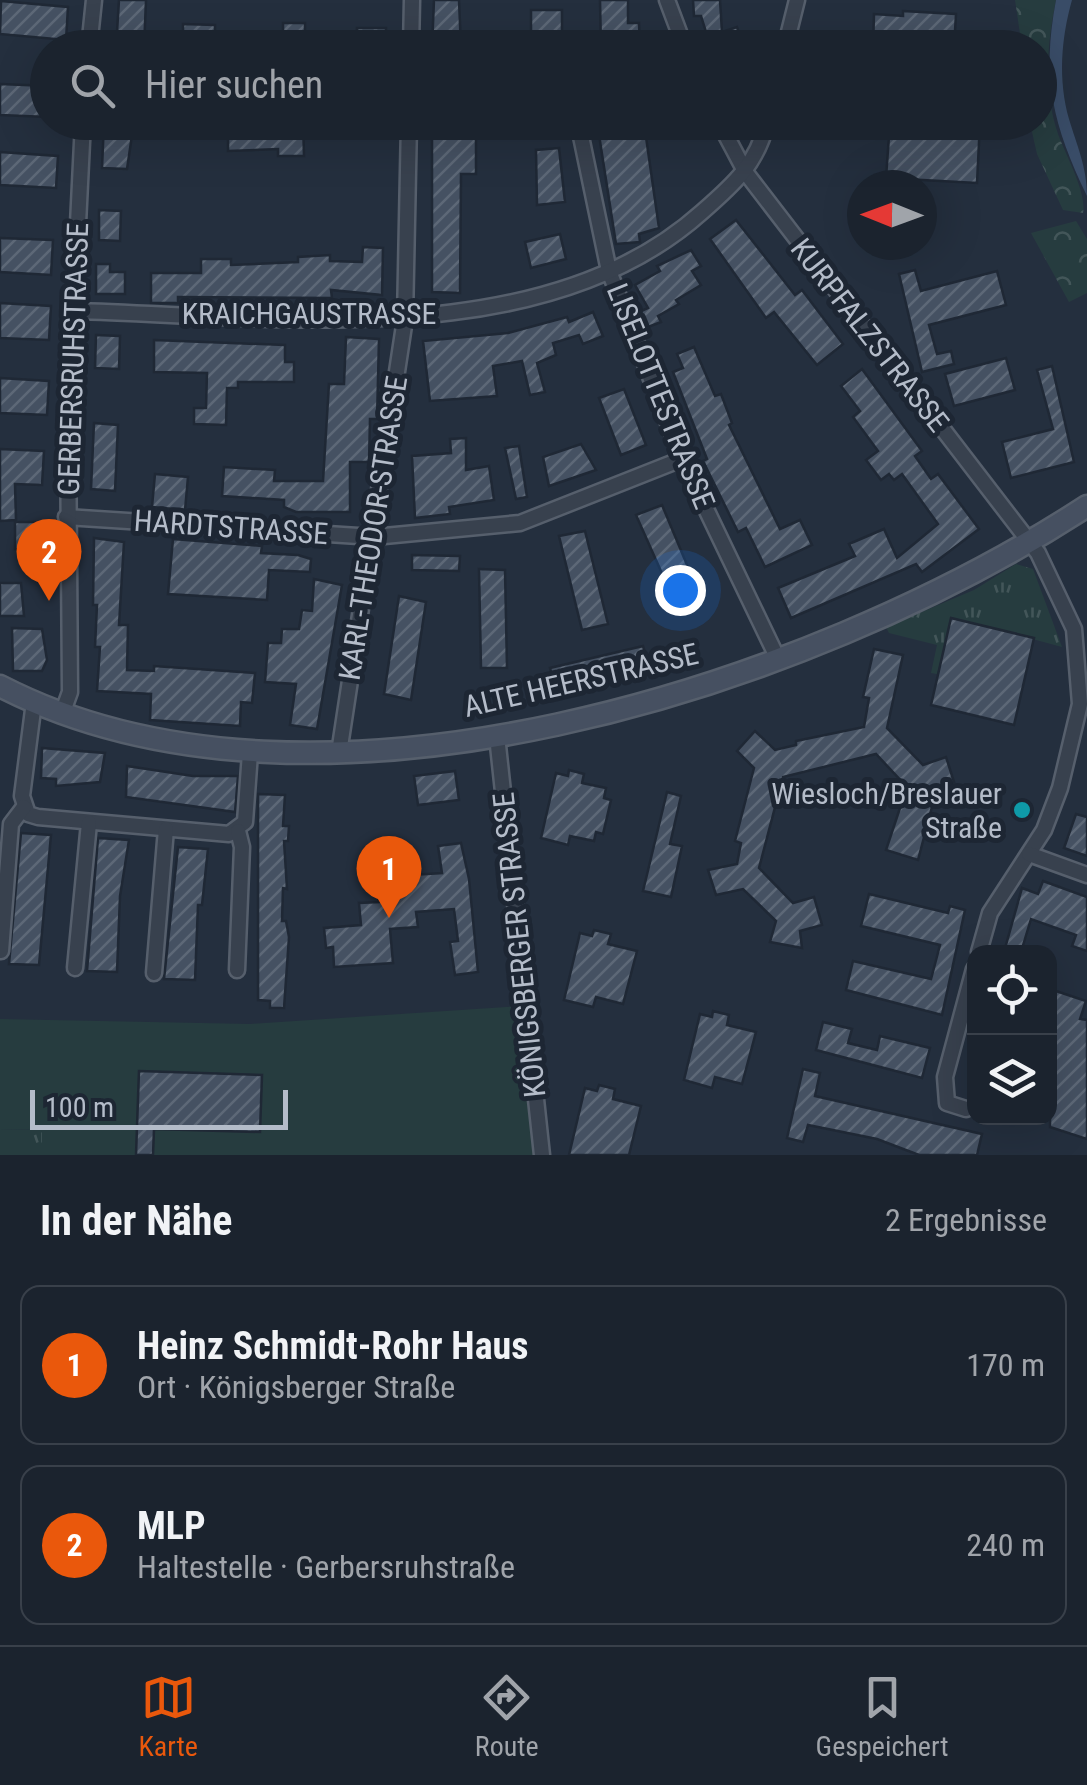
<!DOCTYPE html>
<html lang="de">
<head>
<meta charset="utf-8">
<style>
	body { margin:0; font-family:"Roboto Condensed",sans-serif; background:#282f3a; color:#f1f3f6 }
	.controls { position:absolute; right:30px; bottom:30px; display:grid; overflow:hidden; border-radius:20px; box-shadow:0 10px 40px #0002 }
	.controls button { width:90px; height:90px; display:grid; place-items:center; padding:0; border:0; border-bottom:2px solid #39404a; background:#1b232e; color:#f1f3f6; font:50px sans-serif }
	.compass { position:absolute; left:847px; top:170px; width:90px; height:90px; border-radius:50%; background:#1b232e; box-shadow:0 10px 40px #0002; rotate:271deg }
	.scale { position:absolute; left:30px; bottom:25px; width:258px; box-sizing:border-box; padding-left:10px; border:5px solid #b4bcc9; border-top:0; font-size:28px; line-height:35px; white-space:nowrap; color:#b4bcc9; -webkit-text-stroke:8px #1d2633; paint-order:stroke }
	.you { position:absolute; left:680px; top:590px; width:35px; height:35px; margin:-25px; border:8px solid #fff; border-radius:50%; background:#1a73e8; box-shadow:0 0 0 15px #1a73e833 }
	.badge { display:grid; place-items:center; width:65px; height:65px; border-radius:50%; background:#ea580c; color:#fff; font-size:32px; font-weight:700 }
	.pin { position:absolute; translate:-50% -82px; filter:drop-shadow(0 2px 5px #0008) }
	.pin::after { content:''; position:absolute; top:52px; width:35px; height:30px; background:inherit; clip-path:polygon(0 0,100% 0,50% 100%) }
	.list { margin:0; padding:0; list-style:none }
	h2 { display:flex; justify-content:space-between; align-items:center; height:130px; margin:0; padding:0 40px; font-size:42px }
	h2 small { font-size:32px; font-weight:400; color:#a0a4aa }
	.list li { display:grid; grid-template-columns:65px 1fr auto; gap:30px; align-items:center; box-sizing:border-box; height:160px; margin:0 20px 20px; padding:0 20px; border:2px solid #39404a; border-radius:20px }
	.list b { display:block; font-size:38px; white-space:nowrap }
	.list p { margin:0; font-size:32px; white-space:nowrap; color:#a0a4aa }
	.list em { font-size:32px; font-style:normal; color:#a0a4aa }
	.icon { flex:none; width:55px; height:55px; fill:none; stroke:currentColor; stroke-width:2; stroke-linecap:round; stroke-linejoin:round }
	.map { position:relative; flex:none; width:1087px; height:1155px; overflow:hidden }
	.search { position:absolute; background:#1b232e; box-shadow:0 10px 40px #0002; left:30px; right:30px; top:30px; height:110px; display:flex; align-items:center; gap:25px; box-sizing:border-box; padding:0 35px; border-radius:55px; color:#a0a4aa; font-size:38px }
	.sheet { height:490px; background:#1b232e }
	nav { display:flex; justify-content:space-around; align-items:center; box-sizing:border-box; height:140px; border-top:2px solid #39404a; background:#1b232e; font-size:28px; color:#a0a4aa }
	nav a { display:grid; justify-items:center; gap:5px }
	nav .on { color:#ea580c }
	.map>svg:first-child { display:block }
	.grass { fill:url(#grass-tufts) }
	.forest { fill:url(#forest-crowns) }
	.garden { fill:#263c3f }
	.water { fill:#394c67 }
	.building { fill:url(#building-hatch); stroke:#1f2835; stroke-width:2.5 }
	.lines { fill:none; stroke-linecap:round; stroke-linejoin:round }
	.street-casing { stroke:#565f6c; stroke-width:19 }
	.secondary-casing { stroke:#565f6c; stroke-width:25 }
	.street { stroke:#38414e; stroke-width:14 }
	.secondary { stroke:#465061; stroke-width:20 }
	.culture-dot { fill:#0f9aa8; stroke:#1d2633; stroke-width:4 }
	.labels { text-anchor:middle; dominant-baseline:central; stroke-width:10; stroke-linejoin:round; paint-order:stroke }
	.street-label { font-size:30px; fill:#b4bcc9; stroke:#1d2633 }
	.poi-label { font-size:30px; fill:#b4bcc9; stroke:#1d2633; text-anchor:end }
</style>
</head>
<body>
<div class="map">
<svg width="1087" height="1155" viewBox="0 0 1087 1155">
	<defs>
		<pattern id="grass-tufts" width="24" height="20" patternUnits="userSpaceOnUse" patternTransform="scale(2.5)"><rect width="24" height="20" fill="#263c3f"/><path d="M3 7l-1-3M5 7V3M7 7l1-3M15 17l-1-3M17 17v-4M19 17l1-3" fill="none" stroke="#435659"/></pattern>
		<pattern id="forest-crowns" width="20" height="18" patternUnits="userSpaceOnUse" patternTransform="scale(2.5)"><rect width="20" height="18" fill="#263c3f"/><path d="M2 6a3 3 0 1 1 6 0M12 15a3 3 0 1 1 6 0" fill="none" stroke="#435659"/></pattern>
		<pattern id="building-hatch" width="6" height="6" patternUnits="userSpaceOnUse" patternTransform="scale(2.5)"><rect width="6" height="6" fill="#455162"/><path d="M-1 1l2-2M0 6l6-6M5 7l2-2" fill="none" stroke="#5d6877"/></pattern>
	</defs>
	<rect width="100%" height="100%" fill="#242f3e"/>
	<g class="grass">
		<path d="M 1016,564 L 1033,569 L 1062,647 L 951,617 L 937,674 L 931,673 L 937,645 L 889,633 L 886,627 L 974,590 Z"/>
		<path d="M 0,1129 L 42,1130 L 42,1155 L 0,1155 Z"/>
	</g>
	<g class="forest">
		<path d="M 1015,0 L 1056,0 C 1047,44 1043,90 1058,134 C 1066,156 1087,193 1083,213 L 1063,210 L 1037,154 L 1030,123 L 1040,122 L 1040,48 L 1022,47 Z"/>
		<path d="M 1076,221 L 1087,239 L 1087,293 L 1069,302 L 1031,233 Z"/>
	</g>
	<path class="garden" d="M 520,1006 L 539,1155 L 42,1155 L 42,1130 L 0,1129 L 0,1019 L 250,1024 Z"/>
	<path class="water" d="M 1056,0 L 1072,0 C 1061,39 1058,80 1069,119 C 1077,146 1087,167 1087,196 C 1053,125 1041,79 1056,0 Z"/>
	<g class="building">
		<path d="M 119,0 L 146,0 L 144,48 L 116,48 Z"/>
		<path d="M 434,0 L 459,0 L 461,48 L 432,48 Z"/>
		<path d="M 600,0 L 628,0 L 628,23 L 639,23 L 640,48 L 601,48 Z"/>
		<path d="M 693,0 L 720,0 L 722,32 L 737,27 L 744,48 L 711,48 L 701,16 L 694,16 Z"/>
		<path d="M 1,1 L 68,7 L 66,40 L 0,34 Z"/>
		<rect x="531" y="10" width="31" height="38"/>
		<path d="M 903,11 L 956,14 L 954,48 L 873,48 L 874,14 L 903,16 Z"/>
		<path d="M 283,23 L 305,23 L 305,48 L 266,48 L 266,32 L 283,32 Z"/>
		<path d="M 183,24 L 215,25 L 215,34 L 258,35 L 258,48 L 183,48 Z"/>
		<path d="M 357,28 L 386,28 L 386,48 L 356,48 Z"/>
		<path d="M 0,84 L 48,86 L 48,117 L 0,115 Z"/>
		<path d="M 104,122 L 134,122 L 127,169 L 102,168 Z"/>
		<path d="M 162,122 L 303,122 L 304,156 L 278,156 L 278,149 L 228,151 L 228,138 L 162,138 Z"/>
		<path d="M 597,122 L 615,122 L 615,127 L 644,123 L 659,228 L 639,234 L 640,242 L 616,244 Z"/>
		<path d="M 890,122 L 980,122 L 977,183 L 886,178 Z"/>
		<path d="M 432,127 L 476,127 L 476,174 L 461,174 L 460,293 L 432,292 Z"/>
		<path d="M 559,148 L 565,202 L 537,205 L 536,150 Z"/>
		<path d="M 0,152 L 58,156 L 56,188 L 0,185 Z"/>
		<path d="M 99,210 L 121,211 L 120,241 L 99,240 Z"/>
		<path d="M 736,220 L 795,295 L 802,290 L 843,344 L 817,365 L 774,312 L 766,318 L 710,239 Z"/>
		<path d="M 560,234 L 566,259 L 531,268 L 525,242 Z"/>
		<path d="M 0,238 L 53,240 L 51,275 L 0,272 Z"/>
		<path d="M 363,247 L 383,248 L 382,295 L 331,290 L 332,298 L 178,297 L 178,303 L 151,303 L 151,273 L 201,273 L 201,259 L 231,259 L 231,265 L 298,262 L 298,257 L 330,255 L 330,261 L 362,262 Z"/>
		<path d="M 691,250 L 701,266 L 692,271 L 701,285 L 676,300 L 679,304 L 658,316 L 661,322 L 643,329 L 637,313 L 648,308 L 635,285 L 660,271 L 657,266 Z"/>
		<path d="M 96,264 L 110,264 L 110,272 L 125,272 L 125,294 L 96,294 Z"/>
		<path d="M 915,270 L 921,291 L 997,271 L 1006,305 L 929,325 L 937,354 L 951,351 L 954,364 L 922,372 L 899,274 Z"/>
		<path d="M 0,303 L 51,306 L 49,340 L 0,338 Z"/>
		<path d="M 593,312 L 603,336 L 583,344 L 579,335 L 553,343 L 556,355 L 537,363 L 545,392 L 530,395 L 522,361 L 493,366 L 497,396 L 430,401 L 423,341 L 508,333 L 567,317 L 569,322 Z"/>
		<path d="M 96,335 L 120,336 L 119,369 L 95,368 Z"/>
		<path d="M 346,337 L 379,339 L 377,419 L 370,419 L 369,462 L 350,462 L 350,512 L 296,512 L 284,507 L 284,500 L 222,496 L 224,467 L 275,470 L 274,481 L 323,481 L 329,384 L 344,384 Z"/>
		<path d="M 154,340 L 285,345 L 285,362 L 294,362 L 294,382 L 238,382 L 238,388 L 227,388 L 226,425 L 194,424 L 194,408 L 206,408 L 207,373 L 154,372 Z"/>
		<path d="M 694,347 L 715,396 L 721,394 L 732,423 L 729,425 L 780,529 L 800,520 L 812,545 L 765,567 L 746,528 L 738,532 L 703,461 L 707,459 L 673,372 L 683,368 L 677,354 Z"/>
		<path d="M 1006,358 L 1015,390 L 954,406 L 945,374 Z"/>
		<path d="M 1052,366 L 1074,462 L 1011,478 L 1002,442 L 1053,429 L 1037,370 Z"/>
		<path d="M 862,369 L 922,451 L 915,456 L 931,479 L 938,474 L 979,529 L 922,572 L 916,564 L 791,618 L 778,588 L 855,556 L 849,544 L 884,529 L 897,558 L 938,524 L 902,474 L 894,480 L 889,474 L 881,480 L 866,460 L 878,451 L 853,417 L 860,411 L 841,386 Z"/>
		<path d="M 0,378 L 49,381 L 47,415 L 0,413 Z"/>
		<path d="M 624,389 L 646,445 L 621,455 L 599,398 Z"/>
		<path d="M 94,423 L 118,425 L 115,491 L 91,489 Z"/>
		<path d="M 466,438 L 466,470 L 489,466 L 494,500 L 449,507 L 450,514 L 415,518 L 412,456 L 451,453 L 450,439 Z"/>
		<path d="M 581,444 L 596,470 L 549,486 L 543,457 Z"/>
		<path d="M 519,446 L 527,497 L 516,499 L 505,448 Z"/>
		<path d="M 0,449 L 44,451 L 42,485 L 15,484 L 16,520 L 0,521 Z"/>
		<path d="M 155,474 L 188,477 L 185,510 L 152,507 Z"/>
		<path d="M 662,505 L 700,596 L 676,605 L 636,515 Z"/>
		<rect x="15" y="522" width="23" height="27"/>
		<path d="M 585,531 L 608,624 L 582,630 L 559,536 Z"/>
		<path d="M 94,538 L 124,542 L 119,625 L 128,625 L 127,670 L 154,671 L 154,666 L 255,673 L 252,703 L 241,702 L 240,726 L 150,720 L 151,694 L 97,691 L 100,647 L 95,647 L 97,605 L 93,605 Z"/>
		<path d="M 173,539 L 262,546 L 261,553 L 298,555 L 311,559 L 310,572 L 269,570 L 267,600 L 168,594 Z"/>
		<path d="M 412,555 L 460,556 L 459,571 L 412,570 Z"/>
		<path d="M 479,569 L 505,570 L 507,668 L 481,668 Z"/>
		<path d="M 314,579 L 342,585 L 317,729 L 290,725 L 296,684 L 265,682 L 268,643 L 281,643 L 282,629 L 299,629 L 302,610 L 312,611 Z"/>
		<path d="M 0,583 L 21,583 L 24,616 L 0,616 Z"/>
		<path d="M 399,596 L 426,602 L 411,700 L 384,694 Z"/>
		<path d="M 951,618 L 1034,638 L 1014,725 L 931,705 Z"/>
		<path d="M 12,628 L 42,629 L 47,660 L 42,671 L 13,671 Z"/>
		<path d="M 643,646 L 647,660 L 554,683 L 550,668 Z"/>
		<path d="M 874,649 L 903,655 L 887,728 L 923,765 L 946,757 L 954,782 L 937,788 L 918,860 L 886,850 L 907,787 L 876,754 L 783,777 L 759,868 L 793,903 L 814,897 L 822,925 L 800,931 L 802,948 L 770,942 L 776,921 L 743,889 L 716,895 L 708,870 L 737,864 L 741,843 L 735,841 L 754,768 L 737,751 L 755,731 L 775,750 L 796,745 L 796,741 L 864,727 L 869,698 L 863,697 Z"/>
		<path d="M 42,748 L 105,753 L 100,782 L 56,786 L 56,779 L 41,778 Z"/>
		<path d="M 127,766 L 193,776 L 238,776 L 235,812 L 126,797 Z"/>
		<path d="M 569,770 L 584,774 L 582,783 L 606,788 L 604,798 L 611,800 L 603,834 L 596,832 L 594,841 L 570,836 L 568,845 L 541,838 L 556,773 L 568,776 Z"/>
		<path d="M 455,771 L 459,800 L 418,805 L 414,776 Z"/>
		<path d="M 667,792 L 681,796 L 670,844 L 682,846 L 671,897 L 643,891 Z"/>
		<path d="M 258,794 L 285,795 L 283,826 L 289,826 L 288,841 L 284,841 L 287,889 L 283,888 L 282,921 L 286,921 L 289,937 L 284,1008 L 270,1008 L 270,1001 L 258,1000 Z"/>
		<path d="M 1076,814 L 1087,817 L 1087,856 L 1064,848 Z"/>
		<path d="M 21,833 L 51,835 L 39,965 L 9,964 Z"/>
		<path d="M 98,838 L 129,840 L 120,896 L 117,972 L 87,971 Z"/>
		<path d="M 461,843 L 469,879 L 478,972 L 455,975 L 450,942 L 458,941 L 454,909 L 416,912 L 418,927 L 390,929 L 393,963 L 334,967 L 333,947 L 326,948 L 324,928 L 361,925 L 359,903 L 379,902 L 376,861 L 396,859 L 396,866 L 411,865 L 412,875 L 442,873 L 438,846 Z"/>
		<path d="M 178,847 L 208,849 L 202,905 L 198,905 L 195,980 L 164,979 Z"/>
		<path d="M 1043,881 L 1087,897 L 1087,951 L 1072,946 L 1076,935 L 1031,919 L 1021,952 L 1004,952 L 1022,888 L 1038,894 Z"/>
		<path d="M 869,894 L 948,913 L 950,906 L 965,910 L 942,1015 L 846,990 L 853,961 L 931,979 L 940,945 L 861,926 Z"/>
		<path d="M 594,930 L 611,934 L 608,944 L 637,951 L 623,1004 L 596,997 L 593,1007 L 564,1000 L 580,933 L 592,936 Z"/>
		<path d="M 1050,989 L 1086,1001 L 1080,1019 L 1087,1020 L 1087,1139 L 1050,1127 Z"/>
		<path d="M 713,1011 L 729,1015 L 727,1025 L 756,1032 L 742,1084 L 715,1077 L 712,1088 L 684,1080 L 700,1014 L 712,1017 Z"/>
		<path d="M 823,1022 L 852,1029 L 848,1043 L 877,1050 L 880,1036 L 930,1048 L 922,1078 L 816,1050 Z"/>
		<path d="M 803,1069 L 820,1073 L 815,1096 L 982,1134 L 977,1155 L 919,1155 L 877,1139 L 808,1125 L 803,1142 L 787,1138 Z"/>
		<path d="M 139,1071 L 262,1075 L 260,1132 L 154,1129 L 153,1155 L 136,1155 Z"/>
		<path d="M 599,1085 L 615,1089 L 613,1099 L 641,1106 L 629,1155 L 569,1155 L 585,1088 L 597,1091 Z"/>
	</g>
	<g class="lines">
		<defs>
			<g id="street">
				<path d="M 667,0 L 685,48"/>
				<path d="M 89,48 L 94,0"/>
				<path d="M 411,48 L 412,0"/>
				<path d="M 785,48 L 797,0"/>
				<path d="M 578,122 L 609,271 L 682,459 L 778,659"/>
				<path d="M 719,122 L 746,173 L 1038,553 L 1074,629 L 1080,704 L 1060,788 L 1044,830 L 990,913 L 979,952"/>
				<path d="M 74,311 C 272,316 543,355 702,212 C 733,185 757,164 767,122"/>
				<path d="M 66,517 L 374,537 L 520,523 L 682,459"/>
				<path d="M 34,702 L 22,796 L 28,814 L 38,817 L 229,834 L 245,822 L 250,753"/>
				<path d="M 62,714 L 70,692 L 68,428 L 83,122"/>
				<path d="M 497,736 L 542,1155"/>
				<path d="M 339,753 L 405,319 L 409,122"/>
				<path d="M 1029,854 L 1087,875"/>
				<path d="M 1,951 L 11,824 L 24,807"/>
				<path d="M 75,968 L 89,823"/>
				<path d="M 237,970 L 242,847 L 238,831"/>
				<path d="M 154,973 L 166,829"/>
				<path d="M 966,1109 L 947,1103 L 945,1077 L 974,969"/>
			</g>
			<path id="secondary" d="M 0,686 C 314,848 809,687 1087,506"/>
		</defs>
		<use href="#street" class="street-casing"/>
		<use href="#secondary" class="secondary-casing"/>
		<use href="#street" class="street"/>
		<use href="#secondary" class="secondary"/>
	</g>
	<circle class="culture-dot" cx="1022" cy="810" r="10"/>
	<g class="labels">
		<g class="street-label">
			<text x="309" y="313">KRAICHGAUSTRASSE</text>
			<text transform="translate(870 335) rotate(52)">KURPFALZSTRASSE</text>
			<text transform="translate(73 359) rotate(-88)">GERBERSRUHSTRASSE</text>
			<text transform="translate(661 396) rotate(68)">LISELOTTESTRASSE</text>
			<text transform="translate(231 527) rotate(4)">HARDTSTRASSE</text>
			<text transform="translate(373 528) rotate(-81)">KARL-THEODOR-STRASSE</text>
			<text transform="translate(581 680) rotate(-13)">ALTE HEERSTRASSE</text>
			<text transform="translate(519 945) rotate(-96)">KÖNIGSBERGER STRASSE</text>
		</g>
		<g class="poi-label">
			<text x="1002" y="793">Wiesloch/Breslauer<tspan x="1002" dy="34">Straße</tspan></text>
		</g>
	</g>
</svg>
<div class="controls">
<button><svg class="icon" aria-label="locate" viewBox="0 0 24 24"><circle cx="12" cy="12" r="6"/><path d="M12 2v4M12 18v4M2 12h4M18 12h4"/></svg></button>
<button><svg class="icon" aria-label="layers" viewBox="0 0 24 24"><path d="M12 4l9 5-9 5-9-5zM3 14l9 5 9-5"/></svg></button>
</div>
<svg class="compass" viewBox="-18 -18 36 36"><path d="M0-13l5 13h-10z" fill="#e53935"/><path d="M0 13l5-13h-10z" fill="#a0a4aa"/></svg>
<div class="scale">100 m</div>
<div class="you"></div>
<div class="pin badge" style="left:389px;top:918px">1</div>
<div class="pin badge" style="left:49px;top:601px">2</div>
<div class="search"><svg class="icon" aria-label="search" viewBox="0 0 24 24"><circle cx="10" cy="10" r="6"/><path d="M15 15l6 6"/></svg>Hier suchen</div>
</div>
<section class="sheet">
<h2>In der Nähe<small>2 Ergebnisse</small></h2>
<ul class="list">
<li><span class="badge">1</span><div><b>Heinz Schmidt-Rohr Haus</b><p>Ort · Königsberger Straße</p></div><em>170 m</em></li>
<li><span class="badge">2</span><div><b>MLP</b><p>Haltestelle · Gerbersruhstraße</p></div><em>240 m</em></li>
</ul>
</section>
<nav>
<a class="on"><svg class="icon" aria-label="map" viewBox="0 0 24 24"><path d="M3 6l6-2 6 2 6-2v14l-6 2-6-2-6 2zM9 4v14M15 6v14"/></svg>Karte</a>
<a><svg class="icon" aria-label="directions" viewBox="0 0 24 24"><path d="M12 3l9 9-9 9-9-9zM9 14v-3h6M13 9l2 2-2 2"/></svg>Route</a>
<a><svg class="icon" aria-label="saved" viewBox="0 0 24 24"><path d="M7 4h10v16l-5-4-5 4z"/></svg>Gespeichert</a>
</nav>
</body>
</html>
